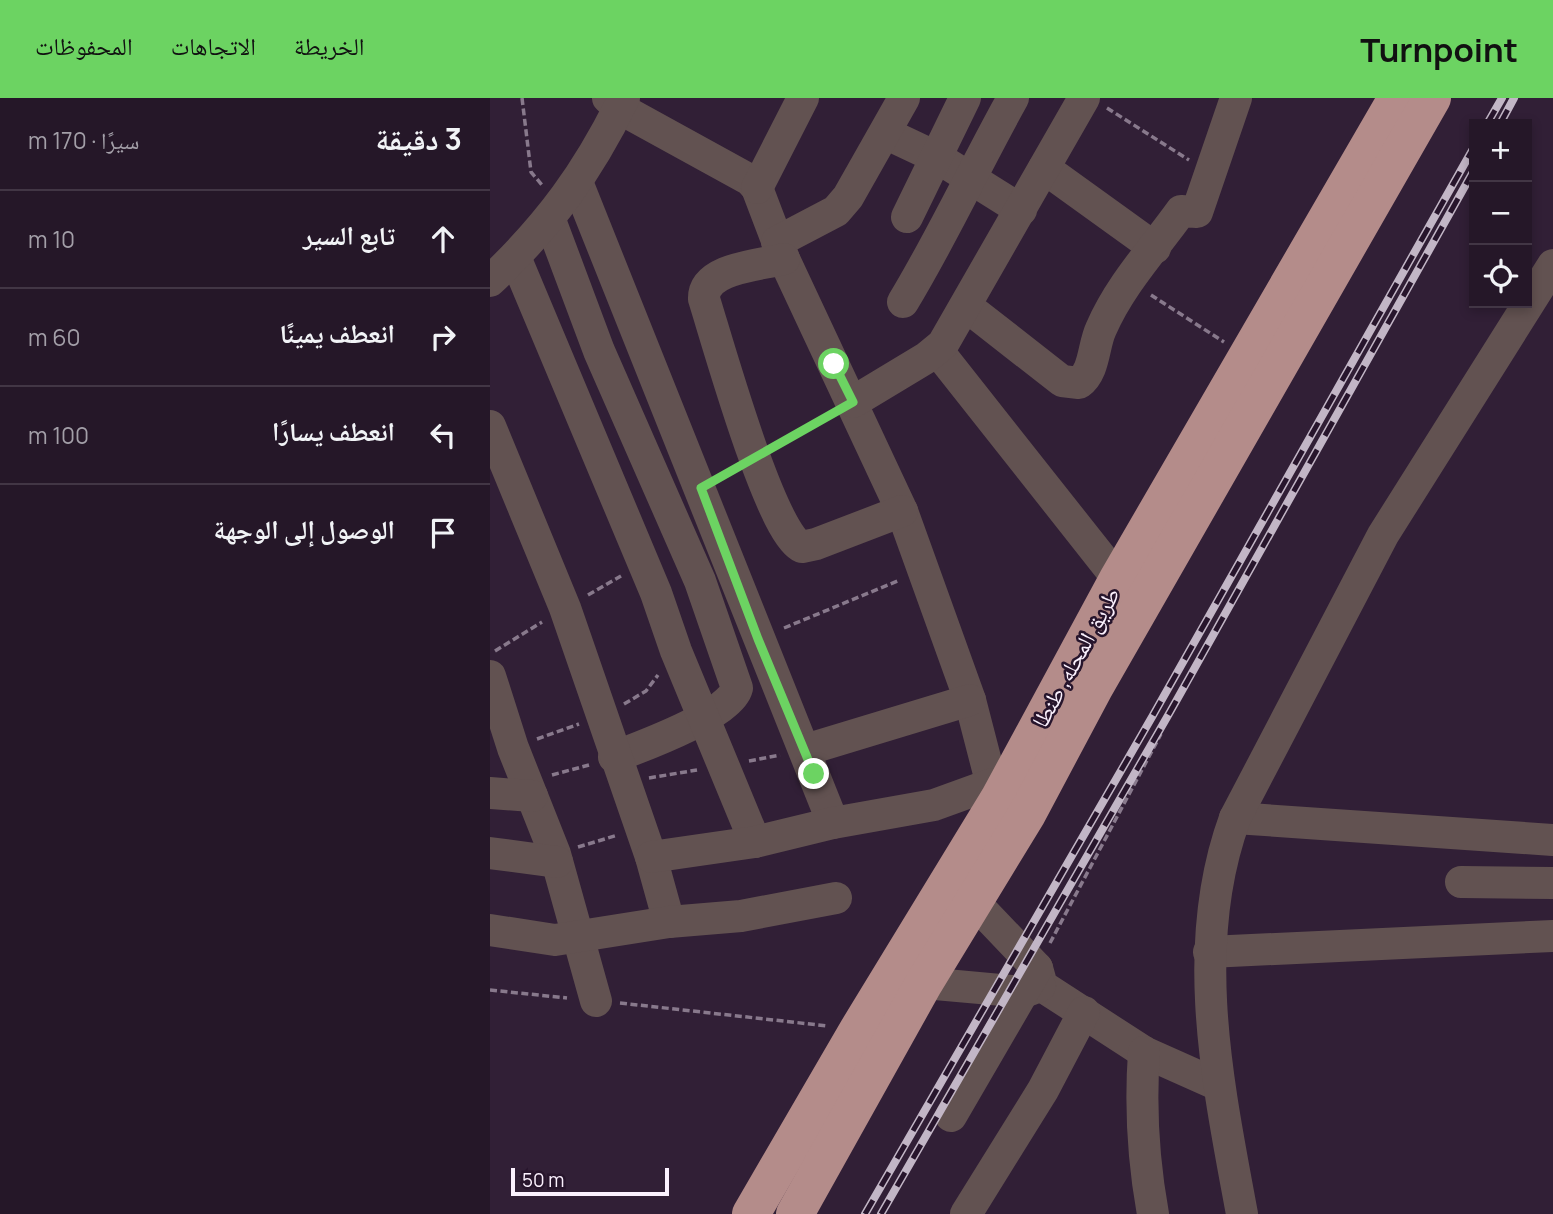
<!DOCTYPE html>
<html lang="ar">
<head>
<meta charset="utf-8">
<style>
	body { margin:0; font-family:Manrope,"Noto Naskh Arabic",sans-serif; background:#312434; color:#f1f3f6; direction:rtl }
	.controls { position:absolute; right:21px; top:21px; display:grid; overflow:hidden; border-radius:0px; box-shadow:0 4px 10px #0003 }
	.controls button { width:63px; height:63px; display:grid; place-items:center; padding:0; border:0; border-bottom:2px solid #423645; background:#251728; color:#f1f3f6; font:35px sans-serif }
	.scale { position:absolute; left:21px; bottom:18px; width:158px; box-sizing:border-box; padding-left:7px; border:4px solid #fbf1fe; border-top:0; font-size:19px; line-height:24px; white-space:nowrap; color:#fbf1fe; -webkit-text-stroke:5px #27152c; paint-order:stroke }
	.stop { position:absolute; width:21px; height:21px; margin:-16px; border:5px solid #6cd362; border-radius:50%; background:#fff }
	.stop.end { background:#6cd362; border-color:#fff; box-shadow:0 2px 7px #0008 }
	.list { margin:0; padding:0; list-style:none }
	h2 { display:flex; justify-content:space-between; align-items:center; height:91px; margin:0; padding:0 28px; font-size:30px }
	h2 small { font-size:23px; font-weight:400; color:#a39fa8 }
	.list li { display:grid; grid-template-columns:46px 1fr auto; gap:21px; align-items:center; box-sizing:border-box; height:98px; padding:0 28px; border-top:2px solid #423645 }
	.list b { display:block; font-size:26px; white-space:nowrap }
	.list em { font-size:23px; font-style:normal; color:#a39fa8 }
	.icon { flex:none; width:38px; height:38px; fill:none; stroke:currentColor; stroke-width:2; stroke-linecap:round; stroke-linejoin:round }
	.map { position:relative; flex:none; width:1063px; height:1116px; overflow:hidden; direction:ltr }
	header { display:flex; align-items:center; gap:42px; box-sizing:border-box; height:98px; padding:0 35px; background:#6cd362; color:#111 }
	header strong { font-size:33px }
	nav { display:flex; gap:38px; margin-inline-start:auto; font-size:24px }
	main { display:flex }
	aside { flex:1; background:#251728 }
	.map>svg:first-child { display:block }
	.lines { fill:none; stroke-linecap:round; stroke-linejoin:round }
	.path { stroke:#88798c; stroke-width:3.5; stroke-dasharray:7 3.5; stroke-linecap:butt }
	.minor { stroke:#625251; stroke-width:32 }
	.highway { stroke:#b48c8a; stroke-width:38 }
	.rail-casing { stroke:#c2b6c6; stroke-width:8 }
	.rail { stroke:#27152c; stroke-width:5; stroke-dasharray:16; stroke-linecap:butt }
	.route { stroke:#6cd362; stroke-width:9 }
	.labels { text-anchor:middle; dominant-baseline:central; stroke-width:5; stroke-linejoin:round; paint-order:stroke }
	.street-label { font-size:23px; fill:#fbf1fe; stroke:#27152c }
</style>
</head>
<body>
<header>
<strong>Turnpoint</strong>
<nav><a>الخريطة</a><a>الاتجاهات</a><a>المحفوظات</a></nav>
</header>
<main>
<div class="map">
<svg width="1063" height="1116" viewBox="0 0 1063 1116">
	<rect width="100%" height="100%" fill="#311f36"/>
	<g class="lines">
		<g class="path">
			<path d="M 32,0 L 41,74 L 52,87"/>
			<path d="M 617,10 L 699,62"/>
			<path d="M 661,197 L 734,244"/>
			<path d="M 286,349 L 340,317"/>
			<path d="M 98,497 L 131,478"/>
			<path d="M 294,530 L 410,482"/>
			<path d="M 5,553 L 52,524"/>
			<path d="M 134,606 L 156,593 L 168,577"/>
			<path d="M 47,641 L 89,626"/>
			<path d="M 259,663 L 290,657"/>
			<path d="M 62,677 L 99,667"/>
			<path d="M 159,680 L 207,672"/>
			<path d="M 88,749 L 128,737"/>
			<path d="M 560,845 L 671,636"/>
			<path d="M 0,892 L 77,900"/>
			<path d="M 130,905 L 338,928"/>
		</g>
		<g class="minor">
			<path d="M 118,0 L 129,10 L 260,82 L 267,90 L 294,161 L 412,413 L 480,602 L 503,691 L 509,701 L 524,708"/>
			<path d="M 395,35 L 448,60 L 531,112"/>
			<path d="M 554,70 L 665,150"/>
			<path d="M 87,84 L 343,725"/>
			<path d="M 267,90 L 313,0"/>
			<path d="M 417,119 L 475,0"/>
			<path d="M 60,122 L 109,253 L 210,483 L 247,590 C 241,616 150,649 124,659"/>
			<path d="M 287,144 L 346,113 L 358,99 L 414,0"/>
			<path d="M 25,159 L 166,495 L 186,553 L 265,744"/>
			<path d="M 294,161 C 270,167 213,170 214,201 C 227,242 281,437 312,449 L 326,446 L 412,413"/>
			<path d="M 0,183 C 59,127 98,74 134,0"/>
			<path d="M 413,204 C 453,138 485,68 523,0"/>
			<path d="M 476,208 L 572,283 L 589,285 C 605,273 603,248 611,231 C 630,187 663,152 691,113 L 707,114 L 746,0"/>
			<path d="M 447,252 L 628,481"/>
			<path d="M 363,304 L 436,260 L 453,246 L 594,0"/>
			<path d="M 0,328 L 75,510 L 161,759 L 179,824"/>
			<path d="M 0,578 L 23,650 L 65,756 L 106,903"/>
			<path d="M 315,652 L 480,602"/>
			<path d="M 0,695 L 42,698"/>
			<path d="M 745,720 L 1063,742"/>
			<path d="M 0,755 L 67,764"/>
			<path d="M 161,759 L 265,744 L 343,725 L 444,707 L 502,686"/>
			<path d="M 971,784 L 1063,785"/>
			<path d="M 485,805 L 547,870 L 552,888 L 654,954 L 728,987"/>
			<path d="M 0,832 L 65,842 L 179,824 L 251,818 L 346,800"/>
			<path d="M 719,854 L 1063,838"/>
			<path d="M 434,885 L 534,894 L 550,888"/>
			<path d="M 654,954 C 650,1010 653,1061 663,1116"/>
			<path d="M 461,1018 L 547,870"/>
			<path d="M 476,1116 L 553,992 L 594,914"/>
			<path d="M 752,1116 C 728,986 698,848 745,720 L 893,437 L 1063,167"/>
		</g>
		<g class="highway">
			<path d="M 261,1116 L 368,932 L 509,701 L 628,481 L 907,0"/>
			<path d="M 305,1116 L 434,885 L 537,716 L 604,590 L 942,0"/>
		</g>
		<defs>
			<g id="rail">
				<path d="M 997,26 L 1012,0"/>
				<path d="M 1010,26 L 1024,0"/>
				<path d="M 375,1116 L 662,619 L 984,49"/>
				<path d="M 391,1116 L 680,614 L 984,72"/>
			</g>
		</defs>
		<use href="#rail" class="rail-casing"/>
		<use href="#rail" class="rail"/>
	</g>
	<g class="lines">
		<path class="route" d="M 324,676 L 268,541 L 211,390 L 363,304 L 344,266"/>
	</g>
	<g class="labels">
		<g class="street-label">
			<text transform="translate(585 559) rotate(-61)">طريق المحله, طنطا</text>
		</g>
	</g>
</svg>
<div class="controls">
<button>+</button>
<button>−</button>
<button><svg class="icon" aria-label="locate" viewBox="0 0 24 24"><circle cx="12" cy="12" r="6"/><path d="M12 2v4M12 18v4M2 12h4M18 12h4"/></svg></button>
</div>
<div class="scale">50 m</div>
<div class="stop" style="left:344px;top:266px"></div>
<div class="stop end" style="left:324px;top:676px"></div>
</div>
<aside>
<h2>3 دقيقة<small>سيرًا · 170 m</small></h2>
<ul class="list">
<li><svg class="icon" aria-label="ahead" viewBox="0 0 24 24"><path d="M12 20V5M6 11l6-6 6 6"/></svg><div><b>تابع السير</b></div><em>10 m</em></li>
<li><svg class="icon" aria-label="right" viewBox="0 0 24 24"><path d="M7 20v-9h11M14 6l5 5-5 5"/></svg><div><b>انعطف يمينًا</b></div><em>60 m</em></li>
<li><svg class="icon" aria-label="left" viewBox="0 0 24 24"><path d="M17 20v-9H6M10 6l-5 5 5 5"/></svg><div><b>انعطف يسارًا</b></div><em>100 m</em></li>
<li><svg class="icon" aria-label="arrive" viewBox="0 0 24 24"><path d="M6 21V4h12l-3 4 3 4H6"/></svg><div><b>الوصول إلى الوجهة</b></div></li>
</ul>
</aside>
</main>
</body>
</html>
